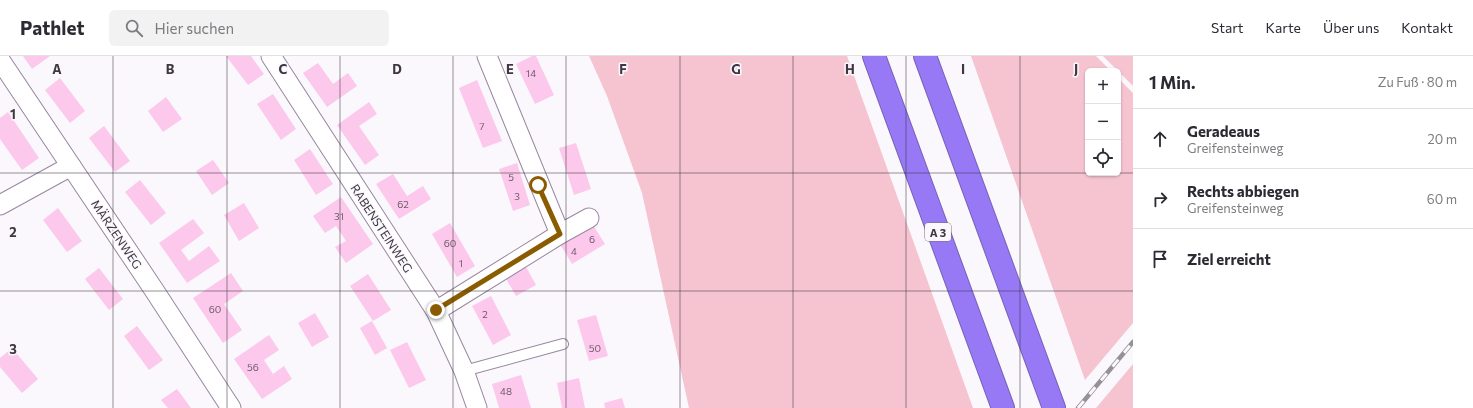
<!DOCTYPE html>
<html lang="de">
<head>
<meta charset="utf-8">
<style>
	body { margin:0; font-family:Commissioner,sans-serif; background:#f2f2f3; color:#2b2b33 }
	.controls { position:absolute; right:12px; top:12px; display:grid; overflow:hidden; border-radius:6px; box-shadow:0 1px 3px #0004 }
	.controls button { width:36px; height:36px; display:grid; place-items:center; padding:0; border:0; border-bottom:1px solid #e1e1e2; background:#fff; color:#2b2b33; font:20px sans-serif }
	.stop { position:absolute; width:12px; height:12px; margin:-9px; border:3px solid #8b5b01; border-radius:50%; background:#fff }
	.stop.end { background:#8b5b01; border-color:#fff; box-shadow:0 1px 4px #0008 }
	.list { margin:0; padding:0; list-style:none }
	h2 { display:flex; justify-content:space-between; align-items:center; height:52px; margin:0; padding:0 16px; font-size:17px }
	h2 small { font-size:13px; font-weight:400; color:#7c7c81 }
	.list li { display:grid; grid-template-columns:26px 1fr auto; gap:12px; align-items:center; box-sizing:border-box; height:60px; padding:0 16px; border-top:1px solid #e1e1e2 }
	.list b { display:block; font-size:15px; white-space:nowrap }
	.list p { margin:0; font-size:13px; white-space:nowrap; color:#7c7c81 }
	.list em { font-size:13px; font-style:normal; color:#7c7c81 }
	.icon { flex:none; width:22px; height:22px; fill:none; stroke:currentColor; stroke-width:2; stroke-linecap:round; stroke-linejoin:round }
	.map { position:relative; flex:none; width:1133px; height:352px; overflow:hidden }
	header { display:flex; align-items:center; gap:24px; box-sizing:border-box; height:56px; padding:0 20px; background:#fff; border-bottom:1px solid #e1e1e2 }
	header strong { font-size:19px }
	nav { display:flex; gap:22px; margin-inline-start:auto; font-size:14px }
	.search { width:280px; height:36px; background:#f2f2f3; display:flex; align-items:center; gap:10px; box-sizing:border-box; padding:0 14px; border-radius:6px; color:#7c7c81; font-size:15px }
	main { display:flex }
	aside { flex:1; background:#fff }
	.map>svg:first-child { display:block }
	.green { fill:#f5c4d0 }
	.building { fill:#fcc8eb }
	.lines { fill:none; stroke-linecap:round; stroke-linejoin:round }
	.lane-casing { stroke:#9887a0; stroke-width:12 }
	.street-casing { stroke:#9887a0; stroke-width:21 }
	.highway-casing { stroke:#7862b6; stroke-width:24 }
	.lane { stroke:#fff; stroke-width:10 }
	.street { stroke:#fff; stroke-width:19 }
	.highway { stroke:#9779f5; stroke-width:22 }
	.rail-casing { stroke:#969199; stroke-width:4.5 }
	.rail { stroke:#fbf8fd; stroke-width:3; stroke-dasharray:9; stroke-linecap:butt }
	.route { stroke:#8b5b01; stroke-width:5 }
	.grid { fill:none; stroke:#3e3742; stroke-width:1; stroke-opacity:0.55 }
	.labels { text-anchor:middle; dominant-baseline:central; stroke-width:3; stroke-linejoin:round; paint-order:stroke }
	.number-label { font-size:10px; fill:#6e5b6c }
	.shield { fill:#fbf8fd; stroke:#77717a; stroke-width:1 }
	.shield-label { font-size:11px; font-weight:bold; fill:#3e3742 }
	.street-label { font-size:12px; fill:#3e3742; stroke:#fbf8fd }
	.grid-label { font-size:13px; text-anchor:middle; font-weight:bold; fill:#3e3742; stroke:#fbf8fd; stroke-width:3; stroke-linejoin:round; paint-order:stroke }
</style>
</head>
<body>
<header>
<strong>Pathlet</strong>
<div class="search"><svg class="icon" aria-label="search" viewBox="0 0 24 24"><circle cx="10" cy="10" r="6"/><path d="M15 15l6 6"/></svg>Hier suchen</div>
<nav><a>Start</a><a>Karte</a><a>Über uns</a><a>Kontakt</a></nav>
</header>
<main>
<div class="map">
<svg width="1133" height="352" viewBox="0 0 1133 352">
	<rect width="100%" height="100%" fill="#fbf8fd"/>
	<g class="green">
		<path d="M 589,0 L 847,0 L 973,352 L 689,352 L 642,137 L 607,40 Z"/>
		<path d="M 971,0 L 1096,0 L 1111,15 L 1088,15 L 1088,117 L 1118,117 L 1118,22 L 1133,37 L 1133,267 L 1085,324 Z"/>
		<path d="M 1103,0 L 1133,0 L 1133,30 Z"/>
		<path d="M 1133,308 L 1133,352 L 1096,352 Z"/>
	</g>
	<g class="building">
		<path d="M 23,0 L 50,0 L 32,13 Z"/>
		<path d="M 226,0 L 251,0 L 264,18 L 248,29 Z"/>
		<path d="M 532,0 L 536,0 L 554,39 L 535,48 L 516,8 Z"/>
		<path d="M 318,7 L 333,28 L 348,17 L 357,30 L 327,51 L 303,17 Z"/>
		<path d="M 60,22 L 85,55 L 70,67 L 45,34 Z"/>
		<path d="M 477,24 L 502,85 L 483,92 L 459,32 Z"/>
		<path d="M 273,38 L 296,73 L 281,84 L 257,48 Z"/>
		<path d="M 166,41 L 182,63 L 163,76 L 148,55 Z"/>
		<path d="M 369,46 L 377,58 L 359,70 L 379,99 L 365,109 L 337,69 Z"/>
		<path d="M 8,56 L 39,102 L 22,114 L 0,83 L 0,62 Z"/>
		<path d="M 104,70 L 130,105 L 115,116 L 89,82 Z"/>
		<path d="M 576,87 L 591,133 L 574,139 L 559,92 Z"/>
		<path d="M 310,93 L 333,128 L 316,139 L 294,104 Z"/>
		<path d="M 213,104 L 229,127 L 212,139 L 196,115 Z"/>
		<path d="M 517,107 L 530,149 L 513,155 L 499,113 Z"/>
		<path d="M 393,118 L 407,140 L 423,130 L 431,143 L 399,163 L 376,128 Z"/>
		<path d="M 140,124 L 166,157 L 151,169 L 125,136 Z"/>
		<path d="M 341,141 L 373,188 L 346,207 L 335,191 L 346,185 L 336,170 L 325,177 L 313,160 Z"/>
		<path d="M 244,147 L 259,172 L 239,185 L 224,159 Z"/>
		<path d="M 58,152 L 82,185 L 67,196 L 43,164 Z"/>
		<path d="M 193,163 L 204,177 L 181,194 L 189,205 L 209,190 L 220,205 L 187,227 L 159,187 Z"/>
		<path d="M 450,167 L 475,210 L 457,221 L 432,178 Z"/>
		<path d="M 593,169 L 605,188 L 572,208 L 560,188 Z"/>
		<path d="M 525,209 L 536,229 L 516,240 L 505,221 Z"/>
		<path d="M 99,212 L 123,243 L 109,254 L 85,223 Z"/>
		<path d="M 231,217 L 243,235 L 224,248 L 242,274 L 223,287 L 193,242 Z"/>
		<path d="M 368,218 L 391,254 L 373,265 L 350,230 Z"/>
		<path d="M 491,240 L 511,279 L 493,289 L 472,250 Z"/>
		<path d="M 315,257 L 329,281 L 312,291 L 298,267 Z"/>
		<path d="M 596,259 L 608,300 L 589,305 L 577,264 Z"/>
		<path d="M 372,265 L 387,292 L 375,299 L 360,272 Z"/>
		<path d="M 137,270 L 163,304 L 149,314 L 124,280 Z"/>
		<path d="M 269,279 L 279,294 L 264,304 L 273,318 L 284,310 L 292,323 L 262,343 L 234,303 Z"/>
		<path d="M 407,286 L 426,324 L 409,332 L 390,294 Z"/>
		<path d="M 12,292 L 38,323 L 22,337 L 0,311 L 0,302 Z"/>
		<path d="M 521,319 L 531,352 L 499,352 L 492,328 Z"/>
		<path d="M 579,322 L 585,352 L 562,352 L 557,327 Z"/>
		<path d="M 177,333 L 191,352 L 168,352 L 161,344 Z"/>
		<path d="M 622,342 L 625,352 L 605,352 L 604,347 Z"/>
	</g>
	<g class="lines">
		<defs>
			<path id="lane" d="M 464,315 L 563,288"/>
			<g id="street">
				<path d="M 271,0 L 436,255 L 464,315 L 477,352"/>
				<path d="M 0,4 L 154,234 L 231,352"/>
				<path d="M 0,149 L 71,110"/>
				<path d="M 560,178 L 589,162"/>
				<path d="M 436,255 L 560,178 L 487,0"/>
			</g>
			<g id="highway">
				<path d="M 874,0 L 1003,352"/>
				<path d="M 925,0 L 1054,352"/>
			</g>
		</defs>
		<use href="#lane" class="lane-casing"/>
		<use href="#street" class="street-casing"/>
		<use href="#highway" class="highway-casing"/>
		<use href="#lane" class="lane"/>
		<use href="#street" class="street"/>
		<use href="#highway" class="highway"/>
		<defs>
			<path id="rail" d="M 1078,352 L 1133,286"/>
		</defs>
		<use href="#rail" class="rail-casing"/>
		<use href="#rail" class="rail"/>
	</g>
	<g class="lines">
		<path class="route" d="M 436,254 L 560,178 L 538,129"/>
	</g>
	<path class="grid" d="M 113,0 L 113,352M 227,0 L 227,352M 340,0 L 340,352M 453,0 L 453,352M 566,0 L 566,352M 680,0 L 680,352M 793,0 L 793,352M 906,0 L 906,352M 1020,0 L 1020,352M 0,117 L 1133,117M 0,235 L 1133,235"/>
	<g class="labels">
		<g class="number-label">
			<text x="531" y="17">14</text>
			<text x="482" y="70">7</text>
			<text x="511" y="121">5</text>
			<text x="517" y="140">3</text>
			<text x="403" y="148">62</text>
			<text x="339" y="160">31</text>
			<text x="592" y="183">6</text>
			<text x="450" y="187">60</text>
			<text x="574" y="195">4</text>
			<text x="461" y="207">1</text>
			<text x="215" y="253">60</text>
			<text x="485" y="258">2</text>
			<text x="595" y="292">50</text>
			<text x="253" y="311">56</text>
			<text x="506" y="335">48</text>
		</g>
		<rect class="shield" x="925" y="167" width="26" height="18" rx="3"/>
		<g class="shield-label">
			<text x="938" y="176">A 3</text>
		</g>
		<g class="street-label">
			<text transform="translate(382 172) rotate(57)">RABENSTEINWEG</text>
			<text transform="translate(117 178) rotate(56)">MÄRZENWEG</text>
		</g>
	</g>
	<g class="grid-label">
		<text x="57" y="18">A</text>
		<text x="170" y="18">B</text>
		<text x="283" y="18">C</text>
		<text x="397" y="18">D</text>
		<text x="510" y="18">E</text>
		<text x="623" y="18">F</text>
		<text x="736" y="18">G</text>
		<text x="850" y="18">H</text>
		<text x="963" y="18">I</text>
		<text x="1076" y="18">J</text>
		<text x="13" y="63">1</text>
		<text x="13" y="181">2</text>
		<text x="13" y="298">3</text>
	</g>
</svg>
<div class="controls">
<button>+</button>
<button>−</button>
<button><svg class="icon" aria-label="locate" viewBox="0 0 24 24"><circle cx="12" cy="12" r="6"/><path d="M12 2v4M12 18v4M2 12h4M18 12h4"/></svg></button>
</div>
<div class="stop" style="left:538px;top:129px"></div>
<div class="stop end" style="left:436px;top:254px"></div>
</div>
<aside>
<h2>1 Min.<small>Zu Fuß · 80 m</small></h2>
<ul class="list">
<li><svg class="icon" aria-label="ahead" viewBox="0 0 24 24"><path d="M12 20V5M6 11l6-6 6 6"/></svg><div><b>Geradeaus</b><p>Greifensteinweg</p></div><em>20 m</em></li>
<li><svg class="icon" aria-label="right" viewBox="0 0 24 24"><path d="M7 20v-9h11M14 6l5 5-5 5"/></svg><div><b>Rechts abbiegen</b><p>Greifensteinweg</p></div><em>60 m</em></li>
<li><svg class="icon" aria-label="arrive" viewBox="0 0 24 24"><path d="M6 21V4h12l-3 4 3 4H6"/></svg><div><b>Ziel erreicht</b></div></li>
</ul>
</aside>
</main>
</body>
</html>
